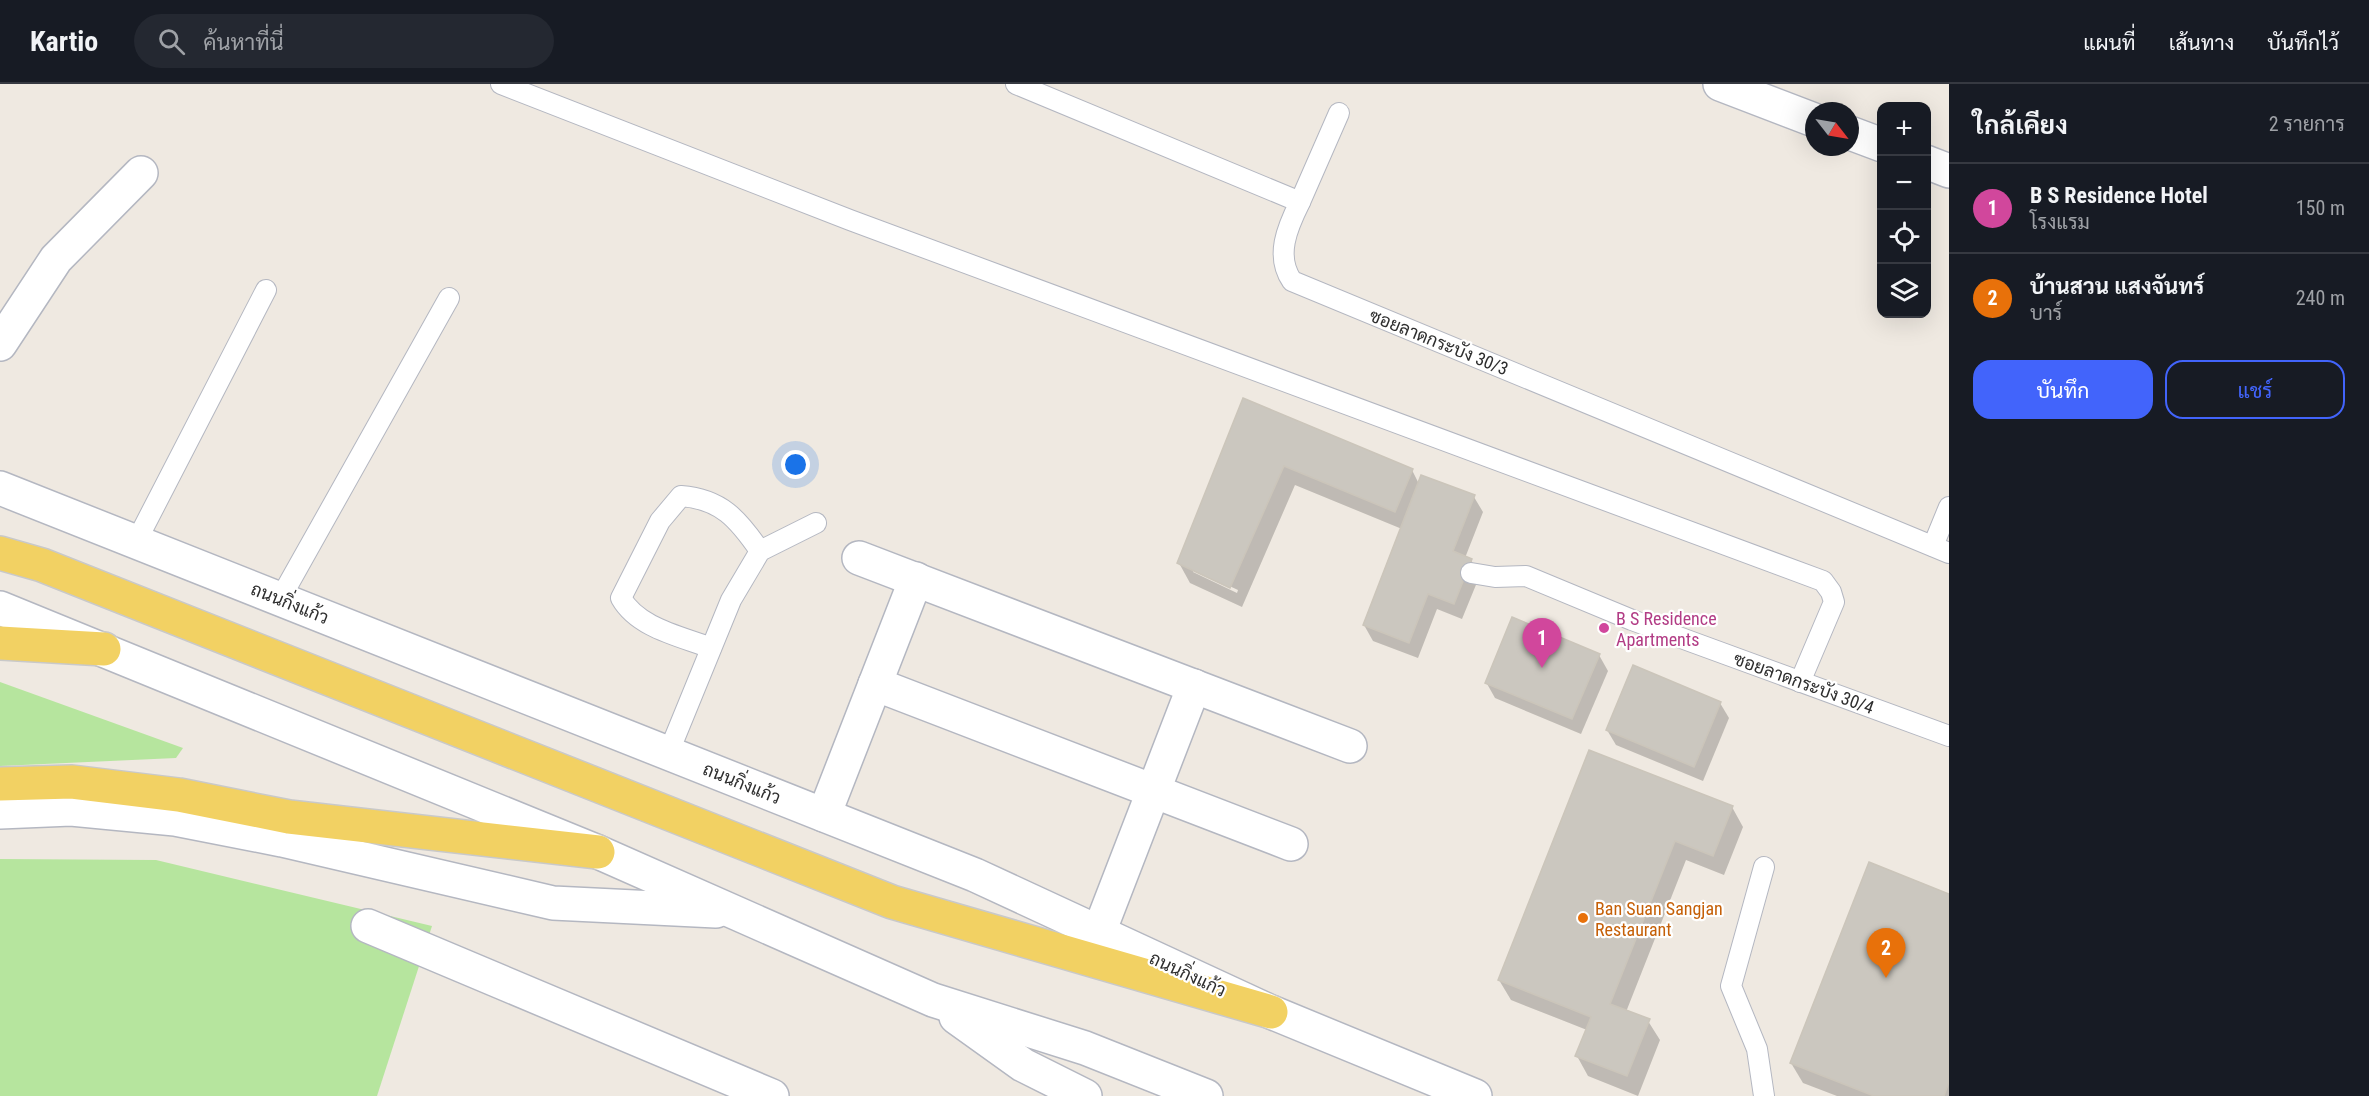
<!DOCTYPE html>
<html lang="th">
<head>
<meta charset="utf-8">
<style>
	body { margin:0; font-family:"Roboto Condensed",Sarabun,sans-serif; background:#242831; color:#f1f3f6 }
	.controls { position:absolute; right:18px; top:18px; display:grid; overflow:hidden; border-radius:12px; box-shadow:0 6px 24px #0002 }
	.controls button { width:54px; height:54px; display:grid; place-items:center; padding:0; border:0; border-bottom:2px solid #363941; background:#171b24; color:#f1f3f6; font:30px sans-serif }
	.compass { position:absolute; left:1805px; top:18px; width:54px; height:54px; border-radius:50%; background:#171b24; box-shadow:0 6px 24px #0002; rotate:121deg }
	.you { position:absolute; left:796px; top:381px; width:21px; height:21px; margin:-15px; border:4px solid #fff; border-radius:50%; background:#1a73e8; box-shadow:0 0 0 9px #1a73e833 }
	.badge { display:grid; place-items:center; width:39px; height:39px; border-radius:50%; background:#4264fb; color:#fff; font-size:20px; font-weight:700 }
	.pin { position:absolute; translate:-50% -50px; filter:drop-shadow(0 2px 3px #0008) }
	.pin::after { content:''; position:absolute; top:32px; width:21px; height:18px; background:inherit; clip-path:polygon(0 0,100% 0,50% 100%) }
	.list { margin:0; padding:0; list-style:none }
	h2 { display:flex; justify-content:space-between; align-items:center; height:78px; margin:0; padding:0 24px; font-size:26px }
	h2 small { font-size:20px; font-weight:400; color:#9ea1a6 }
	.list li { display:grid; grid-template-columns:39px 1fr auto; gap:18px; align-items:center; box-sizing:border-box; height:90px; padding:0 24px; border-top:2px solid #363941 }
	.list b { display:block; font-size:22px; white-space:nowrap }
	.list p { margin:0; font-size:20px; white-space:nowrap; color:#9ea1a6 }
	.list em { font-size:20px; font-style:normal; color:#9ea1a6 }
	.actions { display:flex; gap:12px; padding:18px 24px }
	.actions a { flex:1; padding:14px 0; border:2px solid #4264fb; border-radius:18px; text-align:center; font-size:21px; color:#4264fb }
	.actions .main { background:#4264fb; color:#fff }
	.icon { flex:none; width:33px; height:33px; fill:none; stroke:currentColor; stroke-width:2; stroke-linecap:round; stroke-linejoin:round }
	.map { position:relative; flex:none; width:1949px; height:1012px; overflow:hidden }
	header { display:flex; align-items:center; gap:36px; box-sizing:border-box; height:84px; padding:0 30px; background:#171b24; border-bottom:2px solid #363941 }
	header strong { font-size:28px }
	nav { display:flex; gap:33px; margin-inline-start:auto; font-size:21px }
	.search { width:420px; height:54px; background:#242831; display:flex; align-items:center; gap:15px; box-sizing:border-box; padding:0 21px; border-radius:33px; color:#9ea1a6; font-size:22px }
	main { display:flex }
	aside { flex:1; background:#171b24 }
	.map>svg:first-child { display:block }
	.green { fill:#b6e59e }
	.shadow { fill:#0003; fill-rule:evenodd }
	.building { fill:#cbc7bf; stroke:#cbc5ba; stroke-width:1.5 }
	.lines { fill:none; stroke-linecap:round; stroke-linejoin:round }
	.lane-casing { stroke:#b4b7c1; stroke-width:22 }
	.street-casing { stroke:#b4b7c1; stroke-width:36 }
	.secondary-casing { stroke:#b4b7c1; stroke-width:36 }
	.primary-casing { stroke:#c9c9c9; stroke-width:36 }
	.lane { stroke:#fff; stroke-width:20 }
	.street { stroke:#fff; stroke-width:33 }
	.secondary { stroke:#fff; stroke-width:33 }
	.primary { stroke:#f2d163; stroke-width:33 }
	.hotel-dot { fill:#d1479c; stroke:#fff; stroke-width:2 }
	.food-dot { fill:#e8710a; stroke:#fff; stroke-width:2 }
	.labels { text-anchor:middle; dominant-baseline:central; stroke-width:4.5; stroke-linejoin:round; paint-order:stroke }
	.street-label { font-size:18px; fill:#2e2e2e; stroke:#fff }
	.hotel-label { font-size:18px; fill:#b23c85; stroke:#fff; text-anchor:start }
	.food-label { font-size:18px; fill:#c56008; stroke:#fff; text-anchor:start }
</style>
</head>
<body>
<header>
<strong>Kartio</strong>
<div class="search"><svg class="icon" aria-label="search" viewBox="0 0 24 24"><circle cx="10" cy="10" r="6"/><path d="M15 15l6 6"/></svg>ค้นหาที่นี่</div>
<nav><a>แผนที่</a><a>เส้นทาง</a><a>บันทึกไว้</a></nav>
</header>
<main>
<div class="map">
<svg width="1949" height="1012" viewBox="0 0 1949 1012">
	<rect width="100%" height="100%" fill="#efe9e1"/>
	<g class="green">
		<path d="M 0,598 L 183,664 L 176,674 L 0,682 Z"/>
		<path d="M 0,775 L 156,776 L 432,842 L 377,1012 L 0,1012 Z"/>
	</g>
	<g class="shadow">
		<path d="M 1244,316 L 1412,386 L 1419,400 L 1474,413 L 1483,428 L 1465,474 L 1471,476 L 1480,491 L 1462,535 L 1437,525 L 1418,574 L 1373,557 L 1364,541 L 1402,445 L 1295,401 L 1242,523 L 1190,499 L 1179,479 ZM 1193,485 L 1238,506 L 1237,509 L 1193,488 Z"/>
		<path d="M 1599,571 L 1608,587 L 1581,650 L 1495,614 L 1486,598 Z"/>
		<path d="M 1720,619 L 1729,634 L 1703,697 L 1616,661 L 1607,646 Z"/>
		<path d="M 1590,668 L 1732,723 L 1743,743 L 1724,791 L 1686,776 L 1626,928 L 1648,937 L 1660,956 L 1638,1012 L 1588,992 L 1577,972 L 1587,946 L 1511,916 L 1499,896 Z"/>
		<path d="M 1949,812 L 1949,1012 L 1837,1012 L 1803,999 L 1791,979 Z"/>
	</g>
	<g class="building">
		<path d="M 1243,314 L 1413,385 L 1395,428 L 1284,382 L 1230,504 L 1177,479 Z"/>
		<path d="M 1421,391 L 1475,411 L 1453,467 L 1472,475 L 1454,520 L 1428,510 L 1409,559 L 1363,541 Z"/>
		<path d="M 1512,533 L 1600,570 L 1572,635 L 1485,599 Z"/>
		<path d="M 1633,581 L 1721,618 L 1694,683 L 1606,646 Z"/>
		<path d="M 1589,666 L 1733,722 L 1713,772 L 1675,757 L 1610,920 L 1650,935 L 1627,992 L 1575,972 L 1591,933 L 1498,896 Z"/>
		<path d="M 1869,778 L 1949,810 L 1949,998 L 1944,1012 L 1874,1012 L 1790,979 Z"/>
	</g>
	<g class="lines">
		<defs>
			<g id="lane">
				<path d="M 501,0 L 850,136 L 1823,497 L 1831,508 L 1834,518 L 1800,598"/>
				<path d="M 1016,0 L 1300,118 C 1287,144 1275,172 1292,197 L 1949,469"/>
				<path d="M 1300,118 L 1339,29"/>
				<path d="M 136,458 L 266,206"/>
				<path d="M 1933,462 L 1949,423"/>
				<path d="M 1471,489 L 1495,493 L 1526,492 L 1632,536 L 1949,652"/>
				<path d="M 280,515 L 449,214"/>
				<path d="M 711,564 C 680,552 638,544 621,514 L 660,437 L 681,412 C 721,415 738,435 760,467"/>
				<path d="M 668,670 L 731,516 L 760,467 L 816,439"/>
				<path d="M 1764,1012 L 1757,965 L 1731,902 L 1764,783"/>
			</g>
			<g id="street">
				<path d="M 1720,0 L 1814,36"/>
				<path d="M 1850,49 L 1882,61"/>
				<path d="M 1926,78 L 1949,87"/>
				<path d="M 0,260 L 56,175 L 141,89"/>
				<path d="M 859,474 L 1350,662"/>
				<path d="M 875,600 L 1291,760"/>
				<path d="M 824,731 L 916,495"/>
				<path d="M 368,842 L 772,1012"/>
				<path d="M 1099,848 L 1194,602"/>
			</g>
			<g id="secondary">
				<path d="M 0,404 L 975,791 L 1271,928 L 1475,1012"/>
				<path d="M 0,524 L 598,768 L 933,916 L 1085,964 L 1206,1012"/>
				<path d="M 0,728 L 71,725 L 175,735 L 282,756 L 553,819 L 716,827"/>
				<path d="M 956,933 L 1023,981 L 1085,1012"/>
			</g>
			<g id="primary">
				<path d="M 0,469 L 42,481 L 892,818 L 1271,928"/>
				<path d="M 0,559 L 104,565"/>
				<path d="M 0,700 L 72,698 L 179,711 L 289,733 L 598,768"/>
			</g>
		</defs>
		<use href="#lane" class="lane-casing"/>
		<use href="#street" class="street-casing"/>
		<use href="#secondary" class="secondary-casing"/>
		<use href="#primary" class="primary-casing"/>
		<use href="#lane" class="lane"/>
		<use href="#street" class="street"/>
		<use href="#secondary" class="secondary"/>
		<use href="#primary" class="primary"/>
	</g>
	<circle class="hotel-dot" cx="1604" cy="544" r="6"/>
	<circle class="food-dot" cx="1583" cy="834" r="6"/>
	<g class="labels">
		<g class="street-label">
			<text transform="translate(1439 258) rotate(22)">ซอยลาดกระบัง 30/3</text>
			<text transform="translate(290 519) rotate(22)">ถนนกิ่งแก้ว</text>
			<text transform="translate(1804 599) rotate(20)">ซอยลาดกระบัง 30/4</text>
			<text transform="translate(742 699) rotate(22)">ถนนกิ่งแก้ว</text>
			<text transform="translate(1188 890) rotate(25)">ถนนกิ่งแก้ว</text>
		</g>
		<g class="hotel-label">
			<text x="1616" y="534">B S Residence<tspan x="1616" dy="21">Apartments</tspan></text>
		</g>
		<g class="food-label">
			<text x="1595" y="824">Ban Suan Sangjan<tspan x="1595" dy="21">Restaurant</tspan></text>
		</g>
	</g>
</svg>
<div class="controls">
<button>+</button>
<button>−</button>
<button><svg class="icon" aria-label="locate" viewBox="0 0 24 24"><circle cx="12" cy="12" r="6"/><path d="M12 2v4M12 18v4M2 12h4M18 12h4"/></svg></button>
<button><svg class="icon" aria-label="layers" viewBox="0 0 24 24"><path d="M12 4l9 5-9 5-9-5zM3 14l9 5 9-5"/></svg></button>
</div>
<svg class="compass" viewBox="-18 -18 36 36"><path d="M0-13l5 13h-10z" fill="#e53935"/><path d="M0 13l5-13h-10z" fill="#9ea1a6"/></svg>
<div class="you"></div>
<div class="pin badge" style="left:1542px;top:584px;background:#d1479c">1</div>
<div class="pin badge" style="left:1886px;top:894px;background:#e8710a">2</div>
</div>
<aside>
<h2>ใกล้เคียง<small>2 รายการ</small></h2>
<ul class="list">
<li><span class="badge" style="background:#d1479c">1</span><div><b>B S Residence Hotel</b><p>โรงแรม</p></div><em>150 m</em></li>
<li><span class="badge" style="background:#e8710a">2</span><div><b>บ้านสวน แสงจันทร์</b><p>บาร์</p></div><em>240 m</em></li>
</ul>
<div class="actions"><a class="main">บันทึก</a><a>แชร์</a></div>
</aside>
</main>
</body>
</html>
